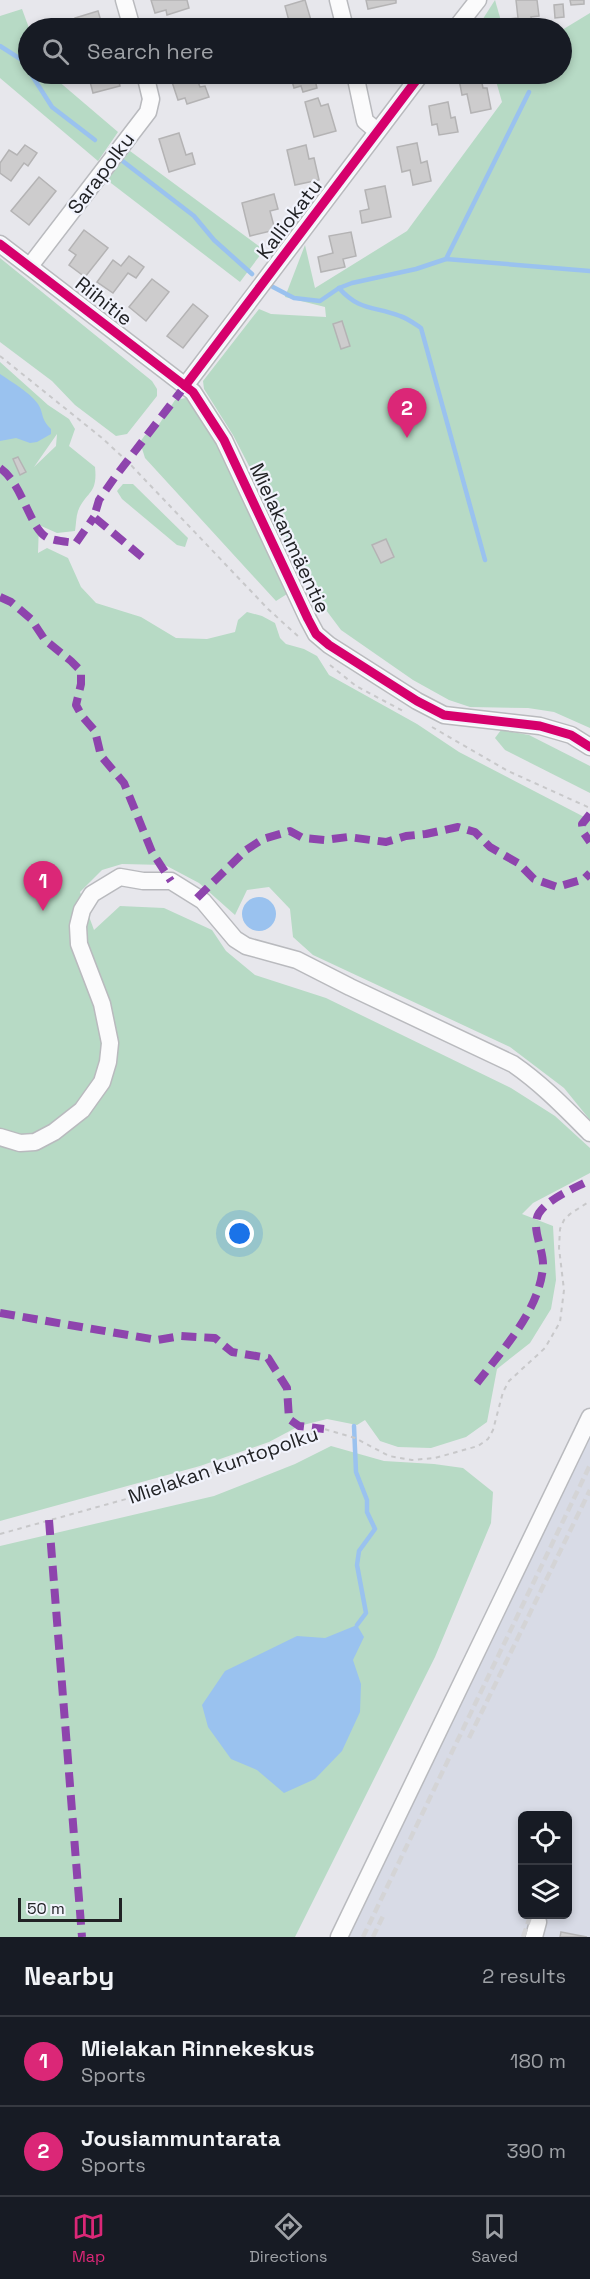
<!DOCTYPE html>
<html lang="en">
<head>
<meta charset="utf-8">
<style>
	body { margin:0; font-family:"Space Grotesk",sans-serif; background:#242831; color:#f1f3f6 }
	.controls { position:absolute; right:18px; bottom:18px; display:grid; overflow:hidden; border-radius:9px; box-shadow:0 3px 9px #0003 }
	.controls button { width:54px; height:54px; display:grid; place-items:center; padding:0; border:0; border-bottom:2px solid #363941; background:#171b24; color:#f1f3f6; font:30px sans-serif }
	.scale { position:absolute; left:18px; bottom:15px; width:104px; box-sizing:border-box; padding-left:6px; border:3px solid #212225; border-top:0; font-size:16px; line-height:21px; white-space:nowrap; color:#212225; -webkit-text-stroke:4px #f1f3fc; paint-order:stroke }
	.you { position:absolute; left:240px; top:1234px; width:21px; height:21px; margin:-15px; border:4px solid #fff; border-radius:50%; background:#1a73e8; box-shadow:0 0 0 9px #1a73e833 }
	.badge { display:grid; place-items:center; width:39px; height:39px; border-radius:50%; background:#db2777; color:#fff; font-size:20px; font-weight:700 }
	.pin { position:absolute; translate:-50% -50px; filter:drop-shadow(0 2px 3px #0008) }
	.pin::after { content:''; position:absolute; top:32px; width:21px; height:18px; background:inherit; clip-path:polygon(0 0,100% 0,50% 100%) }
	.list { margin:0; padding:0; list-style:none }
	h2 { display:flex; justify-content:space-between; align-items:center; height:78px; margin:0; padding:0 24px; font-size:26px }
	h2 small { font-size:20px; font-weight:400; color:#9ea1a6 }
	.list li { display:grid; grid-template-columns:39px 1fr auto; gap:18px; align-items:center; box-sizing:border-box; height:90px; padding:0 24px; border-top:2px solid #363941 }
	.list b { display:block; font-size:22px; white-space:nowrap }
	.list p { margin:0; font-size:20px; white-space:nowrap; color:#9ea1a6 }
	.list em { font-size:20px; font-style:normal; color:#9ea1a6 }
	.icon { flex:none; width:33px; height:33px; fill:none; stroke:currentColor; stroke-width:2; stroke-linecap:round; stroke-linejoin:round }
	.map { position:relative; flex:none; width:590px; height:1937px; overflow:hidden }
	.search { position:absolute; background:#171b24; box-shadow:0 3px 9px #0003; left:18px; right:18px; top:18px; height:66px; display:flex; align-items:center; gap:15px; box-sizing:border-box; padding:0 21px; border-radius:33px; color:#9ea1a6; font-size:22px }
	.sheet { height:258px; background:#171b24 }
	nav { display:flex; justify-content:space-around; align-items:center; box-sizing:border-box; height:84px; border-top:2px solid #363941; background:#171b24; font-size:16px; color:#9ea1a6 }
	nav a { display:grid; justify-items:center; gap:3px }
	nav .on { color:#db2777 }
	.map>svg:first-child { display:block }
	.built { fill:#d8dbe6; fill-rule:evenodd }
	.green { fill:#b7dac5; fill-rule:evenodd }
	.water { fill:#9ac2ef }
	.lines { fill:none; stroke-linecap:round; stroke-linejoin:round }
	.stream { stroke:#9ac2ef; stroke-width:4.5 }
	.building { fill:#cdcccd; stroke:#b4b3b4; stroke-width:1.5 }
	.minor-casing { stroke:#b9babe; stroke-width:19 }
	.path { stroke:#c8c8ca; stroke-width:2; stroke-dasharray:4.5 4.5; stroke-linecap:butt }
	.minor { stroke:#fbfbfc; stroke-width:16 }
	.rail { stroke:#d4d4d6; stroke-width:4.5; stroke-dasharray:9 4.5; stroke-linecap:butt }
	.quiet { stroke:#8e44ad; stroke-width:8; stroke-dasharray:15 8; stroke-linecap:butt }
	.cycleway-casing { stroke:#f1f3fc; stroke-width:13 }
	.cycleway { stroke:#d6006c; stroke-width:9 }
	.labels { text-anchor:middle; dominant-baseline:central; stroke-width:4.5; stroke-linejoin:round; paint-order:stroke }
	.street-label { font-size:20px; fill:#212225; stroke:#f1f3fc }
</style>
</head>
<body>
<div class="map">
<svg width="590" height="1937" viewBox="0 0 590 1937">
	<rect width="100%" height="100%" fill="#e7e7ec"/>
	<path class="built" d="M 590,1432 L 590,1937 L 341,1937 ZM 522,1816 L 568,1816 L 568,1914 L 522,1914 Z"/>
	<g class="green">
		<path d="M 495,0 L 503,28 L 480,28 L 479,25 Z"/>
		<path d="M 22,9 L 29,28 L 28,74 L 50,74 L 118,132 L 98,161 L 0,78 L 0,16 Z"/>
		<path d="M 590,13 L 590,728 L 554,712 L 528,708 L 470,707 L 449,700 L 413,680 L 341,630 L 320,602 L 233,435 L 204,389 L 203,381 L 259,309 L 271,314 L 326,317 L 325,307 L 285,297 L 305,245 L 315,288 L 407,231 L 502,102 L 494,74 L 562,74 L 562,30 Z"/>
		<path d="M 130,151 L 264,250 L 240,282 L 107,180 Z"/>
		<path d="M 0,258 L 152,381 L 157,389 L 157,396 L 127,434 L 116,436 L 75,405 L 52,381 L 0,342 Z"/>
		<path d="M 0,362 L 48,405 L 69,419 L 75,429 L 69,446 L 95,467 C 98,495 86,491 78,511 C 76,517 76,525 75,531 L 57,533 L 39,525 L 38,553 L 47,548 L 68,558 L 81,587 L 96,603 L 141,617 L 176,638 L 207,639 L 235,632 L 238,620 L 247,612 L 262,616 L 275,623 L 280,638 L 286,644 L 304,649 L 317,656 L 329,675 L 417,724 L 459,752 L 590,820 L 590,1120 L 564,1088 L 510,1047 L 313,955 L 293,937 L 290,909 L 269,887 L 247,890 L 235,915 L 199,883 L 165,865 L 122,864 L 102,870 L 80,892 L 94,930 L 120,906 L 164,908 L 212,930 L 226,951 L 255,975 L 326,998 L 511,1088 L 555,1116 L 590,1148 L 590,1173 L 533,1203 L 522,1214 L 553,1226 L 556,1280 L 551,1309 L 530,1343 L 497,1369 L 487,1422 L 466,1437 L 431,1448 L 398,1447 L 380,1441 L 365,1420 L 357,1425 L 327,1419 L 299,1426 L 269,1442 L 200,1466 L 0,1521 ZM 57,434 L 56,446 L 34,467 Z"/>
		<path d="M 191,397 L 211,427 L 287,594 L 276,601 L 145,458 L 140,442 L 145,435 L 156,429 L 175,400 Z"/>
		<path d="M 123,484 L 133,484 L 188,538 L 185,547 L 177,545 L 122,499 L 117,491 Z"/>
		<path d="M 501,730 L 529,735 L 590,766 L 590,793 L 505,750 L 495,738 Z"/>
		<path d="M 331,1446 L 384,1461 L 434,1464 L 463,1468 L 493,1492 L 491,1523 L 435,1657 L 295,1937 L 0,1937 L 0,1546 L 214,1496 L 295,1464 Z"/>
	</g>
	<g class="water">
		<path d="M 0,374 C 13,383 28,391 38,404 C 44,413 40,418 51,429 L 51,434 L 37,442 L 30,443 L 16,438 L 0,441 Z"/>
		<circle cx="259" cy="914" r="17"/>
		<path d="M 357,1625 L 364,1637 L 353,1660 L 361,1684 L 360,1712 L 342,1751 L 315,1779 L 284,1793 L 257,1770 L 231,1759 L 208,1727 L 202,1705 L 225,1671 L 297,1636 L 325,1638 Z"/>
	</g>
	<g class="lines">
		<g class="stream">
			<path d="M 0,46 L 22,60 L 28,69"/>
			<path d="M 31,74 L 52,107 L 95,140"/>
			<path d="M 120,159 L 194,216 L 214,240 L 252,274"/>
			<path d="M 446,259 L 590,271"/>
			<path d="M 273,287 L 294,298 L 320,301 L 339,288 L 352,283 L 416,269 L 446,259 L 529,92"/>
			<path d="M 339,288 C 359,311 374,306 400,316 C 407,318 415,324 421,328 L 485,560"/>
			<path d="M 354,1426 L 356,1472 L 367,1500 L 367,1512 L 375,1529 L 359,1551 L 357,1565 L 366,1613 L 357,1625"/>
		</g>
	</g>
	<g class="building">
		<path d="M 151,0 L 187,0 L 189,8 L 167,15 L 166,10 L 155,13 Z"/>
		<path d="M 305,0 L 313,27 L 281,28 L 280,24 L 289,21 L 285,6 Z"/>
		<path d="M 366,0 L 396,0 L 396,3 L 368,9 Z"/>
		<path d="M 516,0 L 537,0 L 539,16 L 531,17 L 533,28 L 510,28 L 509,19 L 518,18 Z"/>
		<path d="M 570,0 L 584,0 L 584,4 L 571,5 Z"/>
		<path d="M 563,4 L 564,17 L 555,18 L 554,5 Z"/>
		<path d="M 98,11 L 103,28 L 78,28 L 75,18 Z"/>
		<path d="M 395,22 L 397,28 L 372,28 L 372,27 Z"/>
		<path d="M 88,74 L 117,74 L 120,86 L 93,93 Z"/>
		<path d="M 186,74 L 195,74 L 200,87 L 205,86 L 209,97 L 187,104 L 185,98 L 178,100 L 171,79 Z"/>
		<path d="M 290,74 L 322,74 L 314,76 L 317,88 L 303,92 L 301,86 L 294,88 Z"/>
		<path d="M 458,74 L 480,74 L 483,88 L 487,88 L 491,109 L 471,113 L 467,94 L 462,95 Z"/>
		<path d="M 318,98 L 321,106 L 328,104 L 336,131 L 314,137 L 305,102 Z"/>
		<path d="M 448,102 L 451,118 L 455,117 L 458,132 L 439,135 L 437,124 L 432,125 L 429,106 Z"/>
		<path d="M 179,133 L 186,155 L 192,153 L 195,164 L 169,172 L 159,139 Z"/>
		<path d="M 417,143 L 421,163 L 427,161 L 431,181 L 413,185 L 410,170 L 402,172 L 397,147 Z"/>
		<path d="M 25,145 L 37,153 L 28,166 L 24,163 L 11,181 L 0,173 L 0,163 L 9,150 L 17,155 Z"/>
		<path d="M 306,145 L 309,159 L 314,158 L 319,180 L 295,185 L 287,150 Z"/>
		<path d="M 39,177 L 56,191 L 29,225 L 11,211 Z"/>
		<path d="M 385,186 L 391,217 L 362,223 L 360,211 L 369,209 L 365,190 Z"/>
		<path d="M 274,194 L 278,209 L 270,211 L 275,230 L 250,236 L 242,203 Z"/>
		<path d="M 84,230 L 108,248 L 85,277 L 69,265 L 76,255 L 69,250 Z"/>
		<path d="M 351,232 L 356,256 L 343,259 L 345,267 L 321,272 L 318,257 L 333,253 L 329,236 Z"/>
		<path d="M 129,256 L 144,267 L 136,278 L 128,273 L 113,293 L 97,282 L 113,260 L 121,266 Z"/>
		<path d="M 152,279 L 169,292 L 146,321 L 129,307 Z"/>
		<path d="M 193,304 L 208,316 L 183,348 L 167,336 Z"/>
		<path d="M 342,321 L 350,346 L 341,349 L 333,324 Z"/>
		<path d="M 18,457 L 26,472 L 20,475 L 13,459 Z"/>
		<path d="M 386,539 L 394,557 L 381,563 L 372,545 Z"/>
		<path d="M 561,1932 L 587,1937 L 560,1937 Z"/>
	</g>
	<g class="lines">
		<defs>
			<g id="minor">
				<path d="M 124,0 L 132,28"/>
				<path d="M 338,0 L 345,28"/>
				<path d="M 456,28 L 478,0"/>
				<path d="M 355,74 L 365,121 L 377,131"/>
				<path d="M 0,244 L 193,392 L 224,440 L 308,619 L 316,634 L 329,645 L 417,701 L 444,715 L 540,726 L 571,735 L 590,747"/>
				<path d="M 30,266 L 148,112 L 151,99 L 145,74"/>
				<path d="M 185,386 L 421,74"/>
				<path d="M 0,1137 L 20,1143 L 35,1142 L 54,1132 L 82,1110 L 102,1082 L 108,1062 L 110,1043 L 102,1004 L 79,944 L 78,926 L 82,910 L 92,894 L 120,877 L 143,881 L 171,881 L 203,901 L 235,939 L 246,946 L 297,960 L 350,987 L 513,1064 C 542,1084 565,1108 590,1133"/>
				<path d="M 339,1937 L 590,1417"/>
				<path d="M 534,1937 L 538,1922"/>
			</g>
		</defs>
		<use href="#minor" class="minor-casing"/>
		<g class="path">
			<path d="M 0,356 L 102,438 L 128,462 L 268,609 L 299,637"/>
			<path d="M 330,665 L 356,686 L 403,711"/>
			<path d="M 432,727 L 508,771 L 590,808"/>
			<path d="M 0,1534 L 184,1483 L 324,1429 L 355,1438 L 389,1456 L 412,1460 L 435,1458 L 478,1446 L 488,1439 L 493,1430 L 503,1392 L 509,1381 L 545,1348 L 560,1322 L 564,1290 L 559,1248 L 560,1229 L 564,1220 L 570,1214 L 590,1201"/>
		</g>
		<use href="#minor" class="minor"/>
		<g class="rail">
			<path d="M 469,1738 L 590,1490"/>
			<path d="M 363,1937 L 590,1465"/>
			<path d="M 373,1937 L 384,1914"/>
			<path d="M 523,1937 L 531,1914"/>
		</g>
		<g class="quiet">
			<path d="M 0,468 C 23,484 30,530 48,538 C 56,541 68,542 76,543 L 94,517"/>
			<path d="M 142,557 L 94,517 L 99,500 L 115,477 L 185,386"/>
			<path d="M 0,597 L 11,602 L 31,619 L 45,640 L 71,661 L 81,671 L 81,684 L 76,705 L 82,716 L 95,731 L 101,756 L 124,783 L 152,852 L 171,881"/>
			<path d="M 590,814 L 582,824 L 583,832 L 590,842"/>
			<path d="M 197,898 L 246,850 L 263,839 L 290,831 L 303,838 L 325,840 L 348,837 L 386,842 L 406,836 L 426,834 L 458,827 L 475,832 L 490,847 L 518,863 L 534,879 L 557,887 L 584,879 L 590,873"/>
			<path d="M 0,1313 L 157,1340 L 181,1336 L 215,1338 L 232,1352 L 268,1358 L 287,1388 L 289,1419 L 299,1426 L 324,1429"/>
			<path d="M 477,1383 C 503,1349 539,1311 543,1267 C 544,1249 530,1227 539,1213 C 549,1198 575,1188 590,1180"/>
			<path d="M 49,1520 L 82,1937"/>
		</g>
		<defs>
			<g id="cycleway">
				<path d="M 0,244 L 193,392 L 224,440 L 308,619 L 316,634 L 329,645 L 417,701 L 444,715 L 540,726 L 571,735 L 590,747"/>
				<path d="M 185,386 L 421,74"/>
			</g>
		</defs>
		<use href="#cycleway" class="cycleway-casing"/>
		<use href="#cycleway" class="cycleway"/>
	</g>
	<g class="labels">
		<g class="street-label">
			<text transform="translate(101 173) rotate(-53)">Sarapolku</text>
			<text transform="translate(289 219) rotate(-53)">Kalliokatu</text>
			<text transform="translate(104 301) rotate(38)">Riihitie</text>
			<text transform="translate(290 538) rotate(65)">Mielakanmäentie</text>
			<text transform="translate(223 1465) rotate(-19)">Mielakan kuntopolku</text>
		</g>
	</g>
</svg>
<div class="controls">
<button><svg class="icon" aria-label="locate" viewBox="0 0 24 24"><circle cx="12" cy="12" r="6"/><path d="M12 2v4M12 18v4M2 12h4M18 12h4"/></svg></button>
<button><svg class="icon" aria-label="layers" viewBox="0 0 24 24"><path d="M12 4l9 5-9 5-9-5zM3 14l9 5 9-5"/></svg></button>
</div>
<div class="scale">50 m</div>
<div class="you"></div>
<div class="pin badge" style="left:43px;top:911px">1</div>
<div class="pin badge" style="left:407px;top:438px">2</div>
<div class="search"><svg class="icon" aria-label="search" viewBox="0 0 24 24"><circle cx="10" cy="10" r="6"/><path d="M15 15l6 6"/></svg>Search here</div>
</div>
<section class="sheet">
<h2>Nearby<small>2 results</small></h2>
<ul class="list">
<li><span class="badge">1</span><div><b>Mielakan Rinnekeskus</b><p>Sports</p></div><em>180 m</em></li>
<li><span class="badge">2</span><div><b>Jousiammuntarata</b><p>Sports</p></div><em>390 m</em></li>
</ul>
</section>
<nav>
<a class="on"><svg class="icon" aria-label="map" viewBox="0 0 24 24"><path d="M3 6l6-2 6 2 6-2v14l-6 2-6-2-6 2zM9 4v14M15 6v14"/></svg>Map</a>
<a><svg class="icon" aria-label="directions" viewBox="0 0 24 24"><path d="M12 3l9 9-9 9-9-9zM9 14v-3h6M13 9l2 2-2 2"/></svg>Directions</a>
<a><svg class="icon" aria-label="saved" viewBox="0 0 24 24"><path d="M7 4h10v16l-5-4-5 4z"/></svg>Saved</a>
</nav>
</body>
</html>
